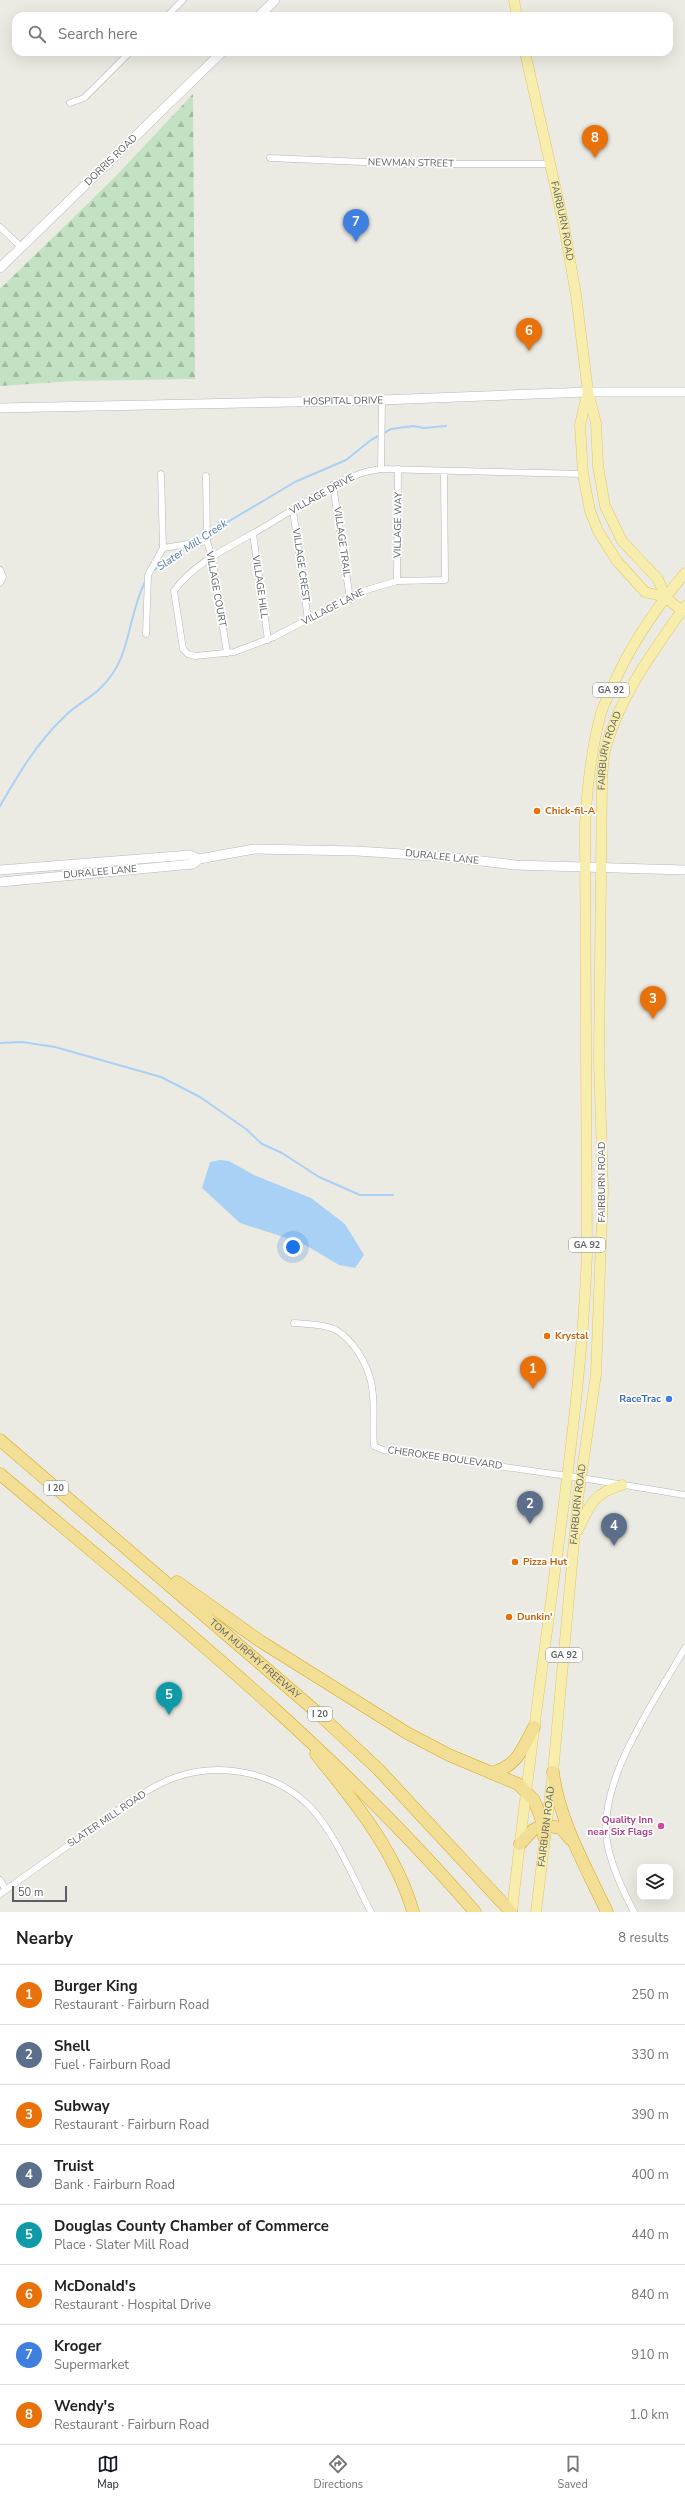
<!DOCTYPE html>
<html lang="en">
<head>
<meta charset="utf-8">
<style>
	body { margin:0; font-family:"Nunito Sans",sans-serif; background:#f6f6f6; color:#222 }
	.controls { position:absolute; right:12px; bottom:12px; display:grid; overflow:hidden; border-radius:8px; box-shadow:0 4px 16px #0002 }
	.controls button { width:36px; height:36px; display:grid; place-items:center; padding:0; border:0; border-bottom:1px solid #e0e0e0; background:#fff; color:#222; font:20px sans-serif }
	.scale { position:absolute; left:12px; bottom:10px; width:55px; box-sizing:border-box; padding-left:4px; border:2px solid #5b5e62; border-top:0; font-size:11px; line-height:14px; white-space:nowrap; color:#5b5e62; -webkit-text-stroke:3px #fff; paint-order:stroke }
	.you { position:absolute; left:293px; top:1247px; width:14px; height:14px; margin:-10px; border:3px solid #fff; border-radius:50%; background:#1a73e8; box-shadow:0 0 0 6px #1a73e833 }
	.badge { display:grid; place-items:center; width:26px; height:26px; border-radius:50%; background:#111827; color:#fff; font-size:13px; font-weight:700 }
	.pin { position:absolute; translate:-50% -33px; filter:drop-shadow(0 1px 2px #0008) }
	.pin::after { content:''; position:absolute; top:21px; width:14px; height:12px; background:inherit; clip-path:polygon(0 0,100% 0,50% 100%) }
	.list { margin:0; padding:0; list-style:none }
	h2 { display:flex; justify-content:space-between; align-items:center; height:52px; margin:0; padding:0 16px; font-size:17px }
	h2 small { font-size:13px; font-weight:400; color:#767676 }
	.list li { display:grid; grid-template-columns:26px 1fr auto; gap:12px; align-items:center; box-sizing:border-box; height:60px; padding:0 16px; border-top:1px solid #e0e0e0 }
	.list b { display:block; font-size:15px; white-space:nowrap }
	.list p { margin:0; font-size:13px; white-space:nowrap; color:#767676 }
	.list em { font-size:13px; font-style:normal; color:#767676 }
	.icon { flex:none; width:22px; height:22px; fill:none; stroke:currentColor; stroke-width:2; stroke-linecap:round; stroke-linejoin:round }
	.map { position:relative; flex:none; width:685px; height:1912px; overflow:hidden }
	.search { position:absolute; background:#fff; box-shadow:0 4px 16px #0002; left:12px; right:12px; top:12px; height:44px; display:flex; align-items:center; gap:10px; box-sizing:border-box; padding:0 14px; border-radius:12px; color:#767676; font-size:15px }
	.sheet { height:532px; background:#fff }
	nav { display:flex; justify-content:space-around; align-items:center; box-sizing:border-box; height:56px; border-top:1px solid #e0e0e0; background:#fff; font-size:11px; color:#767676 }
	nav a { display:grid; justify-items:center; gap:2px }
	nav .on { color:#111827 }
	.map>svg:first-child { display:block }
	.forest { fill:url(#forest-firs) }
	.water { fill:#a9d1f6 }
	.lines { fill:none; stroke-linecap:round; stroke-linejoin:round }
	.stream { stroke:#a9d1f6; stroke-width:2 }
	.street-casing { stroke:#b4b5b9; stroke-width:7 }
	.secondary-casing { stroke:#b5b7bc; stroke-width:10 }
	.primary-casing { stroke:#e3c566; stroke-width:11 }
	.highway-casing { stroke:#daa516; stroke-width:13 }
	.street { stroke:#fff; stroke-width:6 }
	.secondary { stroke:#fff; stroke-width:9 }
	.primary { stroke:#f7eeae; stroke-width:10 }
	.highway { stroke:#f2df95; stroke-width:12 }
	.food-dot { fill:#e8710a; stroke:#fff; stroke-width:1.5 }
	.shop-dot { fill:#3f7fe0; stroke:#fff; stroke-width:1.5 }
	.hotel-dot { fill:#d1479c; stroke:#fff; stroke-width:1.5 }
	.labels { text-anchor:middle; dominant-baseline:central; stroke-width:3.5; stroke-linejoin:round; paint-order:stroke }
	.shield { fill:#fff; stroke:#8c8e91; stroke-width:1 }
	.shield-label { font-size:9px; font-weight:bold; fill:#5b5e62 }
	.street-label { font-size:10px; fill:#5b5e62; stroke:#fff }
	.food-label { font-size:10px; font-weight:bold; fill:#c56008; stroke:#fff; text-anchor:start }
	.shop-label { font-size:10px; font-weight:bold; fill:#366cbe; stroke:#fff; text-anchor:end }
	.hotel-label { font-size:10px; font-weight:bold; fill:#b23c85; stroke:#fff; text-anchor:end }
	.water-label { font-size:11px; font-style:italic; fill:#4c78af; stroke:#fff }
</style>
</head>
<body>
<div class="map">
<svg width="685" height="1912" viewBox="0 0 685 1912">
	<defs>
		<pattern id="forest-firs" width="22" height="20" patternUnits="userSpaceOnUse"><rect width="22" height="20" fill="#c2e2c3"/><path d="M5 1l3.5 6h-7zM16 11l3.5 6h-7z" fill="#a1baa2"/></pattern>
	</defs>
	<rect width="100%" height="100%" fill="#ecebe3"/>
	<path class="forest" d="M 193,94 L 195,379 L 74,381 L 0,386 L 0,289 L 115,177 Z"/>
	<path class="water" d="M 220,1160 L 229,1161 L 254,1175 L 311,1198 L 345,1224 L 364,1255 L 355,1268 L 339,1265 L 302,1243 L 240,1223 L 202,1188 L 210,1162 Z"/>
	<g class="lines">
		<g class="stream">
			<path d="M 209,533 L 295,482 L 346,460 L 371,440 L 391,429 L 413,426 L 424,428 L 446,426"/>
			<path d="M 154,570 L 190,546"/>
			<path d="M 0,806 C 19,773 36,744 64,717 C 81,700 98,696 113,673 C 130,648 130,611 145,582"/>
			<path d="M 0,1043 L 22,1042 L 55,1047 L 161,1077 L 200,1097 L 246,1129 L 262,1144 L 282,1153 L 319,1177 L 360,1195 L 393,1195"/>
		</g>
		<defs>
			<g id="street">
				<path d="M 167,16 L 183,0"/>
				<path d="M 70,103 L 84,98 L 130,52"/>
				<path d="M 270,158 L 410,164 L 551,164"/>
				<path d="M 0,227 L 21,247"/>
				<path d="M 381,469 L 382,400"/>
				<path d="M 444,471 L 445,580 L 397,581 L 360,592 L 274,637 L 234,652 L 195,656 L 188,654 L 183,649 L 174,591 C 195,561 236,544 266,526 C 292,510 318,494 345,479 L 365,472 L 381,469 L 583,474"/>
				<path d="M 206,476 L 207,541 L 212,558 L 227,653"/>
				<path d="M 333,485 L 350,599"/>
				<path d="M 293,510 L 308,620"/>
				<path d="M 253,534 L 268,640"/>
				<path d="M 163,548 L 207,541"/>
				<path d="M 0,570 L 3,577 L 0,583"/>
				<path d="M 397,581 L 398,469"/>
				<path d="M 146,634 L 148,575 L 163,548 L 161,474"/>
				<path d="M 294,1323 C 306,1324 325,1324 336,1330 C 353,1340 367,1363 371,1382 C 376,1402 372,1425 374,1446 L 383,1450 L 582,1478 L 685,1495"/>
				<path d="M 0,1880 L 6,1890"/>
				<path d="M 0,1894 C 33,1870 66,1847 99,1824 C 123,1807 148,1787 176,1777 C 222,1761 280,1773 313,1810 C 338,1839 353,1878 371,1912"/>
				<path d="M 634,1912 C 623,1891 613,1870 608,1847 C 594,1784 655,1701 685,1648"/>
			</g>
			<g id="secondary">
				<path d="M 259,16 L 275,0"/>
				<path d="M 0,268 L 222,52"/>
				<path d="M 0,408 L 382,400 L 588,392 L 685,392"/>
				<path d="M 0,870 L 190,855 L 199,859"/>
				<path d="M 0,882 L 193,864 L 199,859 L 254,849 L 357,851 L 448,857 L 515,865 L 685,870"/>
			</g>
			<g id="primary">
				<path d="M 514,0 L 517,16"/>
				<path id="s1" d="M 525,52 L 564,226 L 576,295 L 588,392 L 596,423 L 598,466 L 605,506 L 622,541 L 658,579 L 665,597 L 682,611"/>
				<path d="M 587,395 L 580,425 L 583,474 L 590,511 L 598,531 L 617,561 L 645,592 L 665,597"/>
				<path d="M 578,1530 C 590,1504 594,1493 622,1485"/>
				<path d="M 512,1912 C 527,1773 547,1634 565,1495 C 575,1414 584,1335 587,1253 L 585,825 C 587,789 591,752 600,717 C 602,707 608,697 612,688 C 630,645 655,609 685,573"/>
				<path id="s2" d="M 536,1912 L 553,1772 L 578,1498 L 596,1374 L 603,1190 L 599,1060 L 602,778 C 603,768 603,757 606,747 C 620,695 655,649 685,606"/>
			</g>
			<g id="highway">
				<path id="s3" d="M 0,1440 L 319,1714 L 378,1769 L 511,1912"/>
				<path d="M 0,1474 C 165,1613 334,1748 475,1912"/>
				<path d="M 177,1582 L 260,1641 L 407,1733 L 449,1755 L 518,1784 L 534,1800 L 541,1818 L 544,1837"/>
				<path d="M 316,1754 C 355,1802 396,1852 413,1912"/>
				<path d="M 553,1772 C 559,1821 586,1867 607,1912"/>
				<path d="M 491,1773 C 518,1766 522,1749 534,1727"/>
				<path d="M 520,1844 L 533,1830 L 543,1825 L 561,1828 L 570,1839"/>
			</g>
		</defs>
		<use href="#street" class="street-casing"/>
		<use href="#secondary" class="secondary-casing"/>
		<use href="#primary" class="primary-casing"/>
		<use href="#highway" class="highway-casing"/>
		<use href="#street" class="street"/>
		<use href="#secondary" class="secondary"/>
		<use href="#primary" class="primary"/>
		<use href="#highway" class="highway"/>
	</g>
	<g class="food-dot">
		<circle cx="537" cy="811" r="4"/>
		<circle cx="547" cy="1336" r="4"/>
		<circle cx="515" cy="1562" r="4"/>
		<circle cx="509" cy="1617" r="4"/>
	</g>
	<circle class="shop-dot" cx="669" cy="1399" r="4"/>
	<circle class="hotel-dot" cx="661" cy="1826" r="4"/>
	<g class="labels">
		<g class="shield">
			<rect x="593" y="683" width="36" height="14" rx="3"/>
			<rect x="569" y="1238" width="36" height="14" rx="3"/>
			<rect x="44" y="1481" width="24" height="14" rx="3"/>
			<rect x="546" y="1648" width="36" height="14" rx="3"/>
			<rect x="308" y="1707" width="24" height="14" rx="3"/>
		</g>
		<g class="shield-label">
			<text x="611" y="690">GA 92</text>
			<text x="587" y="1245">GA 92</text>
			<text x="56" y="1488">I 20</text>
			<text x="564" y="1655">GA 92</text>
			<text x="320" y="1714">I 20</text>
		</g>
		<g class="street-label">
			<text transform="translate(111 160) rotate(-44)">DORRIS ROAD</text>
			<text transform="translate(411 163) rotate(1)">NEWMAN STREET</text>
			<text stroke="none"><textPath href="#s1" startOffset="173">FAIRBURN ROAD</textPath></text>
			<text transform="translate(343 401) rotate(-1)">HOSPITAL DRIVE</text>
			<text transform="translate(322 494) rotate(-29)">VILLAGE DRIVE</text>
			<text transform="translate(398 525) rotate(-89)">VILLAGE WAY</text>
			<text transform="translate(342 542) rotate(82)">VILLAGE TRAIL</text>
			<text transform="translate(301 565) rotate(82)">VILLAGE CREST</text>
			<text transform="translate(260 587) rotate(82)">VILLAGE HILL</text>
			<text transform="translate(216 589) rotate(80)">VILLAGE COURT</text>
			<text transform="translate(333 607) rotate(-27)">VILLAGE LANE</text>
			<text stroke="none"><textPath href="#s2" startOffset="1166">FAIRBURN ROAD</textPath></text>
			<text transform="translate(442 857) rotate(6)">DURALEE LANE</text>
			<text transform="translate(100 872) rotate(-5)">DURALEE LANE</text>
			<text transform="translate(602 1182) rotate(-90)">FAIRBURN ROAD</text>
			<text transform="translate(445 1458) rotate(8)">CHEROKEE BOULEVARD</text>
			<text stroke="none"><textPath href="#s2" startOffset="410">FAIRBURN ROAD</textPath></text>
			<text stroke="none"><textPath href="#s3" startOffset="336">TOM MURPHY FREEWAY</textPath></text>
			<text transform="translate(107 1819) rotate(-34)">SLATER MILL ROAD</text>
			<text stroke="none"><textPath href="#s2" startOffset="86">FAIRBURN ROAD</textPath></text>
		</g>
		<g class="food-label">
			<text x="545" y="811">Chick-fil-A</text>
			<text x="555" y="1336">Krystal</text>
			<text x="523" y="1562">Pizza Hut</text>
			<text x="517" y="1617">Dunkin'</text>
		</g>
		<g class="shop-label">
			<text x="661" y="1399">RaceTrac</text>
		</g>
		<g class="hotel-label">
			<text x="653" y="1820">Quality Inn<tspan x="653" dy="12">near Six Flags</tspan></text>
		</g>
		<g class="water-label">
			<text transform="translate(192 545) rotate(-34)">Slater Mill Creek</text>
		</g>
	</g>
</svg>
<div class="controls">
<button><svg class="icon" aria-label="layers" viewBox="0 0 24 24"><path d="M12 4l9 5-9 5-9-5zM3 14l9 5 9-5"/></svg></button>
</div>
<div class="scale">50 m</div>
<div class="you"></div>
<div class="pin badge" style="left:533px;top:1389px;background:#e8710a">1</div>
<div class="pin badge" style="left:530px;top:1524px;background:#5c6f8a">2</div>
<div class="pin badge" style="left:653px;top:1019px;background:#e8710a">3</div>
<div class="pin badge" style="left:614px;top:1546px;background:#5c6f8a">4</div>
<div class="pin badge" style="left:169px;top:1715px;background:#0f9aa8">5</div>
<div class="pin badge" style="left:529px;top:351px;background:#e8710a">6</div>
<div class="pin badge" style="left:356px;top:242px;background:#3f7fe0">7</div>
<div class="pin badge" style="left:595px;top:158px;background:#e8710a">8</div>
<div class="search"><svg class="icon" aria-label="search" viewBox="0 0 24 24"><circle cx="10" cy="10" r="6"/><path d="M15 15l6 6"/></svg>Search here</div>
</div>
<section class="sheet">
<h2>Nearby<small>8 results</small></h2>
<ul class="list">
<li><span class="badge" style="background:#e8710a">1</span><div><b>Burger King</b><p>Restaurant · Fairburn Road</p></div><em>250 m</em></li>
<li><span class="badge" style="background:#5c6f8a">2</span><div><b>Shell</b><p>Fuel · Fairburn Road</p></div><em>330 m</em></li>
<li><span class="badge" style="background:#e8710a">3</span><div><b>Subway</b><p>Restaurant · Fairburn Road</p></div><em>390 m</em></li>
<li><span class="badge" style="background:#5c6f8a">4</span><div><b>Truist</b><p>Bank · Fairburn Road</p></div><em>400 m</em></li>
<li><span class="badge" style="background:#0f9aa8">5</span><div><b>Douglas County Chamber of Commerce</b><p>Place · Slater Mill Road</p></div><em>440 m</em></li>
<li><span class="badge" style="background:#e8710a">6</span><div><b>McDonald's</b><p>Restaurant · Hospital Drive</p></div><em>840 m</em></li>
<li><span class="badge" style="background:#3f7fe0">7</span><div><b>Kroger</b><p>Supermarket</p></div><em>910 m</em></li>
<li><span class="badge" style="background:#e8710a">8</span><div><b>Wendy's</b><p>Restaurant · Fairburn Road</p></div><em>1.0 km</em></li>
</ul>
</section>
<nav>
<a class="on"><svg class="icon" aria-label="map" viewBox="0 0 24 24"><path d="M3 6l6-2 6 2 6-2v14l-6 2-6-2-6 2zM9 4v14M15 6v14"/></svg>Map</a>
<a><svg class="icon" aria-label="directions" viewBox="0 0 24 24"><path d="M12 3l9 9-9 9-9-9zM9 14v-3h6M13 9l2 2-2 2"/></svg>Directions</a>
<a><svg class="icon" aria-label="saved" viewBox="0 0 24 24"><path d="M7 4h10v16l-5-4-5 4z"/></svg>Saved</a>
</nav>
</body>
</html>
